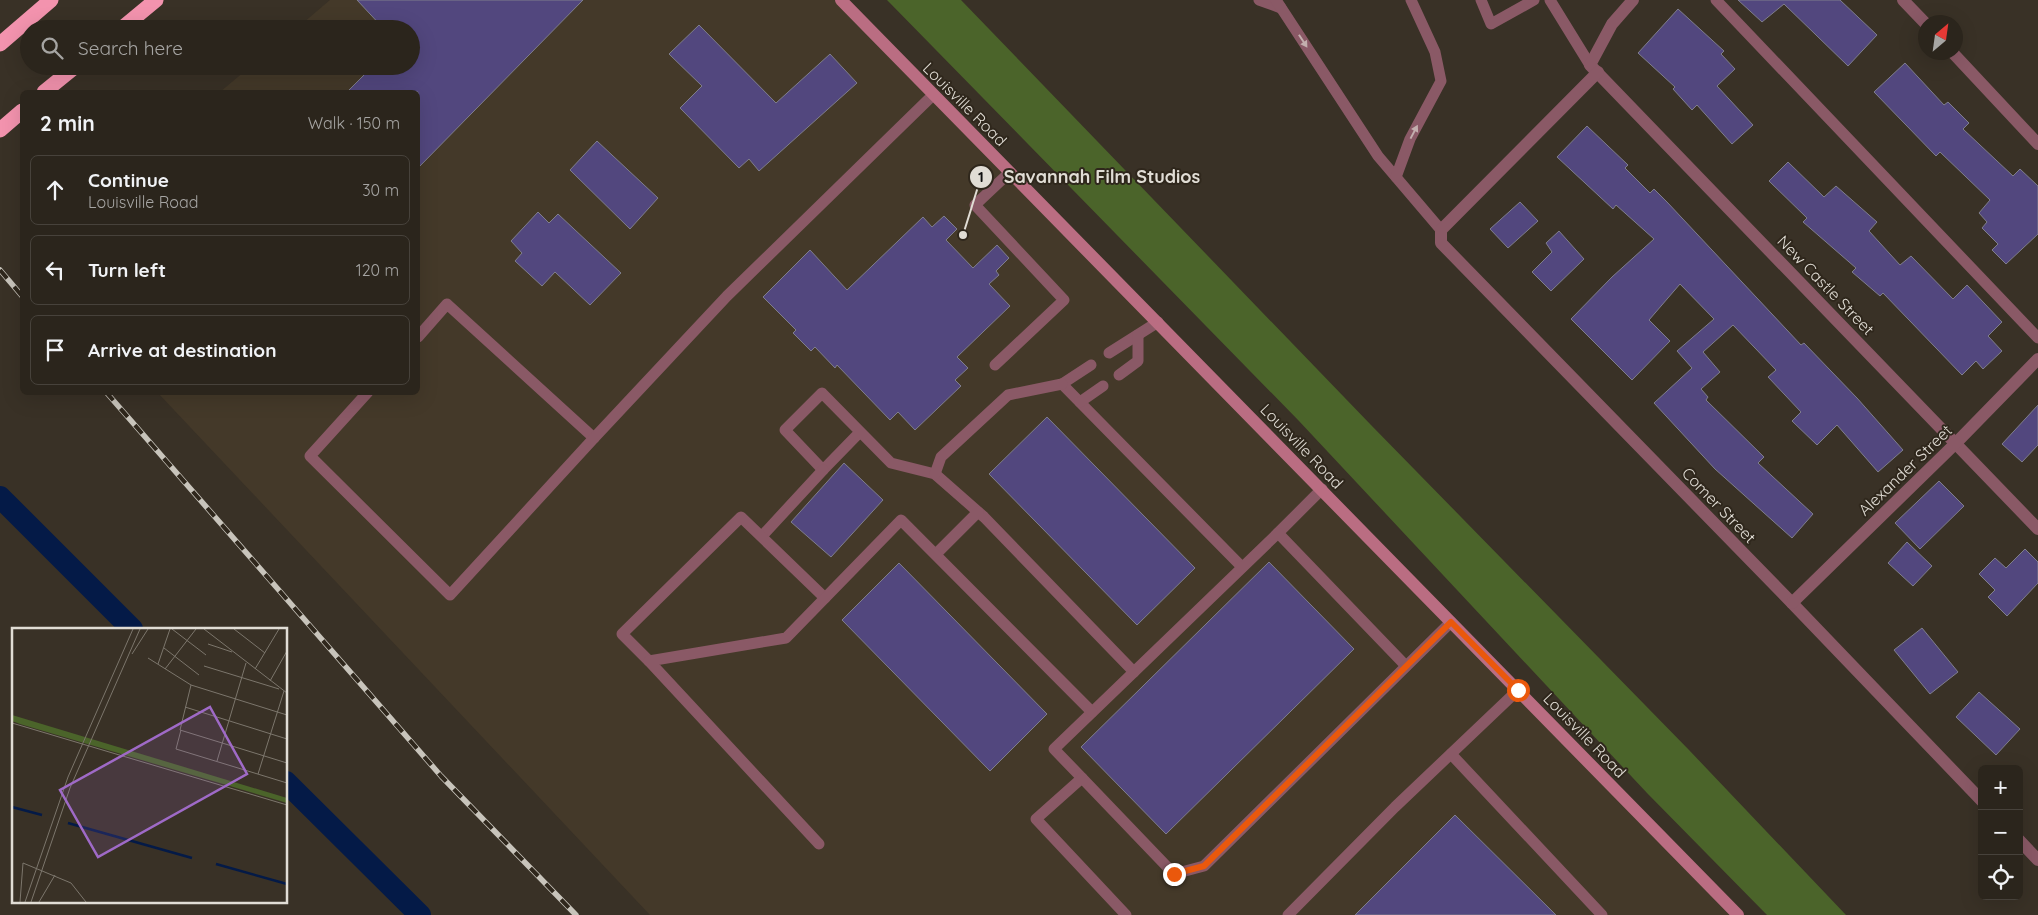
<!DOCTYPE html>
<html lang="en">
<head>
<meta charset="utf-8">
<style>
	body { margin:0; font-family:Quicksand,sans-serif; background:#373129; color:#f1f3f6 }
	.controls { position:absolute; right:15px; bottom:15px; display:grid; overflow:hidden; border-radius:8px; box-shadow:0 5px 20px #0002 }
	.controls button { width:45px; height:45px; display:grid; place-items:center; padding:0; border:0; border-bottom:1px solid #47423b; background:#2b251c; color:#f1f3f6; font:25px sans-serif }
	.compass { position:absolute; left:1918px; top:15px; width:45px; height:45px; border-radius:50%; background:#2b251c; box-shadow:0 5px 20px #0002; rotate:29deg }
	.stop { position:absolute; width:15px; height:15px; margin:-11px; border:4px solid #ea580c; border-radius:50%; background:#fff }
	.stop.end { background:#ea580c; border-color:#fff; box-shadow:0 1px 5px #0008 }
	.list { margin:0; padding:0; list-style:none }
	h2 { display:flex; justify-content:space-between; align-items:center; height:65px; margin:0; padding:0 20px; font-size:21px }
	h2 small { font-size:16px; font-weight:400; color:#a6a5a3 }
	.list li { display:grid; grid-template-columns:32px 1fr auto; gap:15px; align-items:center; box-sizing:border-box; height:70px; margin:0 10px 10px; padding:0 10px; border:1px solid #47423b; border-radius:8px }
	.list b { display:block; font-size:19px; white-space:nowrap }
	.list p { margin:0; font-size:16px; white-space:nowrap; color:#a6a5a3 }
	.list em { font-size:16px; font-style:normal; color:#a6a5a3 }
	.icon { flex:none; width:28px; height:28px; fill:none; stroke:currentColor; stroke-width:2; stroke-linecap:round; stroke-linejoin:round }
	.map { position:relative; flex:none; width:2038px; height:915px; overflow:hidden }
	.search { position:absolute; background:#2b251c; box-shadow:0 5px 20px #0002; left:20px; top:20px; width:400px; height:55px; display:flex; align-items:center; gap:12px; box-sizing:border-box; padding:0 18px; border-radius:28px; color:#a6a5a3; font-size:19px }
	.panel { position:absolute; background:#2b251c; box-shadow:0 5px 20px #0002; left:20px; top:90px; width:400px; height:305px; border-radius:8px }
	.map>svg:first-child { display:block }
	.built { fill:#443929 }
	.forest { fill:#4b642a }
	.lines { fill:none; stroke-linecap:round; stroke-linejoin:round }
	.canal { stroke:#041a47; stroke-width:22 }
	.building { fill:#52477e; stroke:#7f7e8c }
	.lane { stroke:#8a5966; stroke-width:11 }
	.street { stroke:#8a5966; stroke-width:12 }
	.secondary { stroke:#ba6d82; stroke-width:12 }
	.highway { stroke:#f393ae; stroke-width:15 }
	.rail-casing { stroke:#c8c4bb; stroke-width:5.5 }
	.rail { stroke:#2f271c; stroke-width:4; stroke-dasharray:11; stroke-linecap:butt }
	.oneway { fill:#c3afae }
	.route { stroke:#ea580c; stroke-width:6 }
	.labels { text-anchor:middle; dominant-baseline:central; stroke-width:4; stroke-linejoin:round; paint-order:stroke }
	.street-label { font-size:16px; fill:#e1ddd5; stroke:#2f271c }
	.inset-river { fill:none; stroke:#041a47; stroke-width:2.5 }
	.inset-road { fill:none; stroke:#7c766c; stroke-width:1 }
	.view { fill:#9f6ac7; fill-opacity:0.15; stroke:#9f6ac7; stroke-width:2.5 }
	.inset-edge { fill:none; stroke:#e1ddd5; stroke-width:2.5 }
	.leader { fill:none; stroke:#e1ddd5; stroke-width:2 }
	.callout-dot { fill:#e1ddd5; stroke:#2f271c; stroke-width:2 }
	.mark-label { font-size:15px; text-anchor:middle; font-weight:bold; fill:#111 }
	.callout-label { font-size:18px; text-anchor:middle; font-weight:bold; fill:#e1ddd5; stroke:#2f271c; stroke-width:4; stroke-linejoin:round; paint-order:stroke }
</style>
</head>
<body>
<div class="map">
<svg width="2038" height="915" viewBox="0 0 2038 915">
	<rect width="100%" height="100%" fill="#393126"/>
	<path class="built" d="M 330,0 L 843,0 L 1738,915 L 650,915 L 158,393 L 418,392 L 418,92 L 220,92 L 251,66 L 411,66 L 411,29 L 296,29 Z"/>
	<path class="forest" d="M 887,0 L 961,0 L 1371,425 L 1689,750 L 1846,915 L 1767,915 L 1647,793 L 1299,421 Z"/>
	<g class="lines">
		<g class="canal">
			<path d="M 0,497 L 132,629"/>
			<path d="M 286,782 L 420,915"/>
		</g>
	</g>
	<g class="building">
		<path d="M 357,0 L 583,0 L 418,168 L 418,92 L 347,92 L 373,66 L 411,66 L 411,29 L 384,29 Z"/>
		<path d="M 1738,0 L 1840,0 L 1877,35 L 1848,66 L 1784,4 L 1762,22 Z"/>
		<path d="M 1678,9 L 1724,51 L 1721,54 L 1735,69 L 1717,86 L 1753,125 L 1732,144 L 1697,105 L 1692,110 L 1673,89 L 1675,87 L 1638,53 Z"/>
		<path d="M 699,25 L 776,103 L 830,54 L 857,83 L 759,171 L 749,159 L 739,168 L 680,108 L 702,86 L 669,54 Z"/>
		<path d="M 1905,63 L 1944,105 L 1948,102 L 1969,123 L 1963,129 L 2013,176 L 2020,169 L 2038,186 L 2038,234 L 2006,264 L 1992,250 L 1998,244 L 1982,228 L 1987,222 L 1979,213 L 1990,200 L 1940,152 L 1936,156 L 1874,92 Z"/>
		<path d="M 1587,126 L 1628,165 L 1625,168 L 1650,193 L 1654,189 L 1667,202 L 1801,345 L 1804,343 L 1857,398 L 1903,450 L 1878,472 L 1837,425 L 1817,445 L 1792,421 L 1801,412 L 1768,377 L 1776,370 L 1733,325 L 1703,352 L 1720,372 L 1701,389 L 1708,397 L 1706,400 L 1764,457 L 1758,463 L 1813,514 L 1792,538 L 1715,469 L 1654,403 L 1692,368 L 1677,351 L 1714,319 L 1680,284 L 1649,320 L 1670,341 L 1632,380 L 1571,319 L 1612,277 L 1654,239 L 1616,205 L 1613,209 L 1557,157 Z"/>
		<path d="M 597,141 L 658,198 L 630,229 L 570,170 Z"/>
		<path d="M 1788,162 L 1824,197 L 1836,186 L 1877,222 L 1869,231 L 1900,265 L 1911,256 L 1953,299 L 1967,285 L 2002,322 L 1988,336 L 2002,351 L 1983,369 L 1976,361 L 1962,375 L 1883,293 L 1880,296 L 1852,272 L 1856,268 L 1803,222 L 1807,218 L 1769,181 Z"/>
		<path d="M 1520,202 L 1538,221 L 1508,248 L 1490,229 Z"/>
		<path d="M 538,212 L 549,223 L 558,214 L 621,273 L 590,305 L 555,272 L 542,286 L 515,261 L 522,253 L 511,241 Z"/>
		<path d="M 944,216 L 957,229 L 946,240 L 973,268 L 997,245 L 1009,258 L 996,271 L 999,275 L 989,284 L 1010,306 L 957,357 L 968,368 L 955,380 L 961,386 L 915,430 L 898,412 L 890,420 L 837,365 L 835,368 L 815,347 L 811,351 L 793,333 L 796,330 L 763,297 L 810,250 L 847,290 L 923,217 L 932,227 Z"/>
		<path d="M 1559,231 L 1584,259 L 1551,291 L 1532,272 L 1552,252 L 1546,243 Z"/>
		<path d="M 2038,405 L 2038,445 L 2022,462 L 2002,444 Z"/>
		<path d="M 1047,417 L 1195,568 L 1137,625 L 989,474 Z"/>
		<path d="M 844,463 L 883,500 L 831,557 L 791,522 Z"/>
		<path d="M 1939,481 L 1964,506 L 1920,549 L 1895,523 Z"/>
		<path d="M 1907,542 L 1932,566 L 1913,586 L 1888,563 Z"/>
		<path d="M 2025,549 L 2038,562 L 2038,583 L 2007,616 L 1988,597 L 1995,590 L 1979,574 L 1995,558 L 2006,568 Z"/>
		<path d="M 1269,562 L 1354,649 L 1166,834 L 1081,747 Z"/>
		<path d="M 899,563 L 1047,714 L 990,771 L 842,620 Z"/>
		<path d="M 1922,628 L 1958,672 L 1930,694 L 1894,650 Z"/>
		<path d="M 1979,692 L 2020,729 L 1996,755 L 1956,717 Z"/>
		<path d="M 1455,815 L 1556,915 L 1355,915 Z"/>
	</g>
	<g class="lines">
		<g class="lane">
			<path d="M 1259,0 L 1281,8"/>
			<path d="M 1276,0 L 1378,156 L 1441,230"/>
			<path d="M 1481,0 L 1491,24 L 1534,0"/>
			<path d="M 1550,0 L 1590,65"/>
			<path d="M 1716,0 L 2038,338"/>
			<path d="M 1396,177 L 1410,139 L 1441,81 L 1435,52 L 1411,0"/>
			<path d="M 418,337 L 447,304 L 594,438"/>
			<path d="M 1109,353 L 1158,322"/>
			<path d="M 995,365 L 1064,300 L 975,205 L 1010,172"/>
			<path d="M 1091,365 L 1062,384 L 1242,567"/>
			<path d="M 1119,375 L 1138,361 L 1138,335"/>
			<path d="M 368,392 L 310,456 L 450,595 L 594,438 L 727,296 L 933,95"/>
			<path d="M 1080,402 L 1103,386"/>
			<path d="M 860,432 L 823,470 L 785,430 L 822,393 L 891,463 L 935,474 L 984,517 L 1134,672"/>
			<path d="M 935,474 L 941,457 L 1008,395 L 1062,384"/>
			<path d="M 1278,533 L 1322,489"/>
			<path d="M 762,536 L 823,470"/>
			<path d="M 936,554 L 978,512"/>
			<path d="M 649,661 L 622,634 L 741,517 L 825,598"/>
			<path d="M 1451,754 L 1602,915"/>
			<path d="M 1082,778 L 1054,749 L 1278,533 L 1406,666"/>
			<path d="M 819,844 L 649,661 L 786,638 L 901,520 L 1092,712"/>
			<path d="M 1126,915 L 1036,819 L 1082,778 L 1174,874 L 1204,866 L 1451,622"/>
			<path d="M 1288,915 L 1395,807 L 1518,690"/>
		</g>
		<g class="street">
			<path d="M 1633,0 L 1612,24 L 1590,65 L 2038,529"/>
			<path d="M 1903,0 L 1926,24"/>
			<path d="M 1952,52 L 2038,144"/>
			<path d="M 1598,72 L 1441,230 L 1441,243 L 1792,603 L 1982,801"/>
			<path d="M 1792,603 L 1956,443 L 2038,359"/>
			<path d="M 2019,840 L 2038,860"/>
		</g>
		<path class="secondary" d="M 841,0 L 1738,915"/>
		<g class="highway">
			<path d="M 121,29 L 156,0"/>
			<path d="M 0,44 L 51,0"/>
			<path d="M 44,92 L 76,66"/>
			<path d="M 0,130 L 22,111"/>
		</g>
		<defs>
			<g id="rail">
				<path d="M 0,270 L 22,296"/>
				<path d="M 106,392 L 441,776 L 576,915"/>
			</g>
		</defs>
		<use href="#rail" class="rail-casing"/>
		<use href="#rail" class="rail"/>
	</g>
	<defs><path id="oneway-solid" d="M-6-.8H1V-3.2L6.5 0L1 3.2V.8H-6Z" transform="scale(1.25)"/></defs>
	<g class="oneway">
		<use href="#oneway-solid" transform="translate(1303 41) rotate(57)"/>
		<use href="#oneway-solid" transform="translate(1414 132) rotate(-62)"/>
	</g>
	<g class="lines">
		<path class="route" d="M 1174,874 L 1204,866 L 1451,622 L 1518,690"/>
	</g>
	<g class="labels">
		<g class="street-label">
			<text transform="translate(965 104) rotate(45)">Louisville Road</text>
			<text transform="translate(1826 285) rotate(46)">New Castle Street</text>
			<text transform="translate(1302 446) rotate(46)">Louisville Road</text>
			<text transform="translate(1905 470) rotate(-44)">Alexander Street</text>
			<text transform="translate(1719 505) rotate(46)">Comer Street</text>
			<text transform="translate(1585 735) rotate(46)">Louisville Road</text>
		</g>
	</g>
	<g transform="translate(12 628)">
		<rect width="275" height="275" fill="#393126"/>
		<path d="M 0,87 L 275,170 L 275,175 L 8,96 L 0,93 Z" fill="#4b642a"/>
		<path class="inset-river" d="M 0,179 L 30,187M 56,195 L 180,230M 204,236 L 275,256"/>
		<path class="inset-road" d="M 160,1 L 194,27M 192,1 L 275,65M 222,1 L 253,25M 196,16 L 220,24M 152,20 L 187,47M 120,26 L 136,1M 136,30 L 179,57 L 275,87M 146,36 L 158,1M 192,38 L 267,61M 153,41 L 184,1M 243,41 L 267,1M 258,53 L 275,23M 179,57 L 168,102 L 275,135M 173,79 L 275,111M 0,95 L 275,177M 169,102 L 164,121 L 275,155M 205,133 L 234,35M 246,146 L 272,63M 11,235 L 59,255 L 74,274M 8,274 L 11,235M 13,274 L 56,149 L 121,1M 19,274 L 58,160 L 128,1M 27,274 L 43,247"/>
		<path class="view" d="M 198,79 L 235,146 L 86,229 L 48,162 Z"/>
		<rect width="275" height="275" class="inset-edge"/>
	</g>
	<path class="leader" d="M963 235L981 177"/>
	<g class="callout-dot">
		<circle cx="963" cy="235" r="5"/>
		<circle cx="981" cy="177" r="12"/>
	</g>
	<g class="mark-label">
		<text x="981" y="182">1</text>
	</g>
	<g class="callout-label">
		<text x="1102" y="183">Savannah Film Studios</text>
	</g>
</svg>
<div class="controls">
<button>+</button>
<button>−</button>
<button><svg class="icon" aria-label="locate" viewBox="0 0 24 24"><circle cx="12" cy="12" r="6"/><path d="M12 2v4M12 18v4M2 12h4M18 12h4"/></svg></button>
</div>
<svg class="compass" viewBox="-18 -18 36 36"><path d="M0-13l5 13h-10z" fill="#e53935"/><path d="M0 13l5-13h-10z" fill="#a6a5a3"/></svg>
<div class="stop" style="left:1518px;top:690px"></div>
<div class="stop end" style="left:1174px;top:874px"></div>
<div class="search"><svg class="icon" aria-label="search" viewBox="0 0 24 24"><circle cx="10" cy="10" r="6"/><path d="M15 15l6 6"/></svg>Search here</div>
<section class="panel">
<h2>2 min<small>Walk · 150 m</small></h2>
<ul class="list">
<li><svg class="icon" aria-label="ahead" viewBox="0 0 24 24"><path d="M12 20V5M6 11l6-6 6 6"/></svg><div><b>Continue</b><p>Louisville Road</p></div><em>30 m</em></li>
<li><svg class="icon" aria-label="left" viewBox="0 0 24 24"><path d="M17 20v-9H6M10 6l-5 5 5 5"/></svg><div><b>Turn left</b></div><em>120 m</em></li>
<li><svg class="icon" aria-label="arrive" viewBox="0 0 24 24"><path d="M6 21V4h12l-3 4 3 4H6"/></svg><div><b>Arrive at destination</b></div></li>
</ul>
</section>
</div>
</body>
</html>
